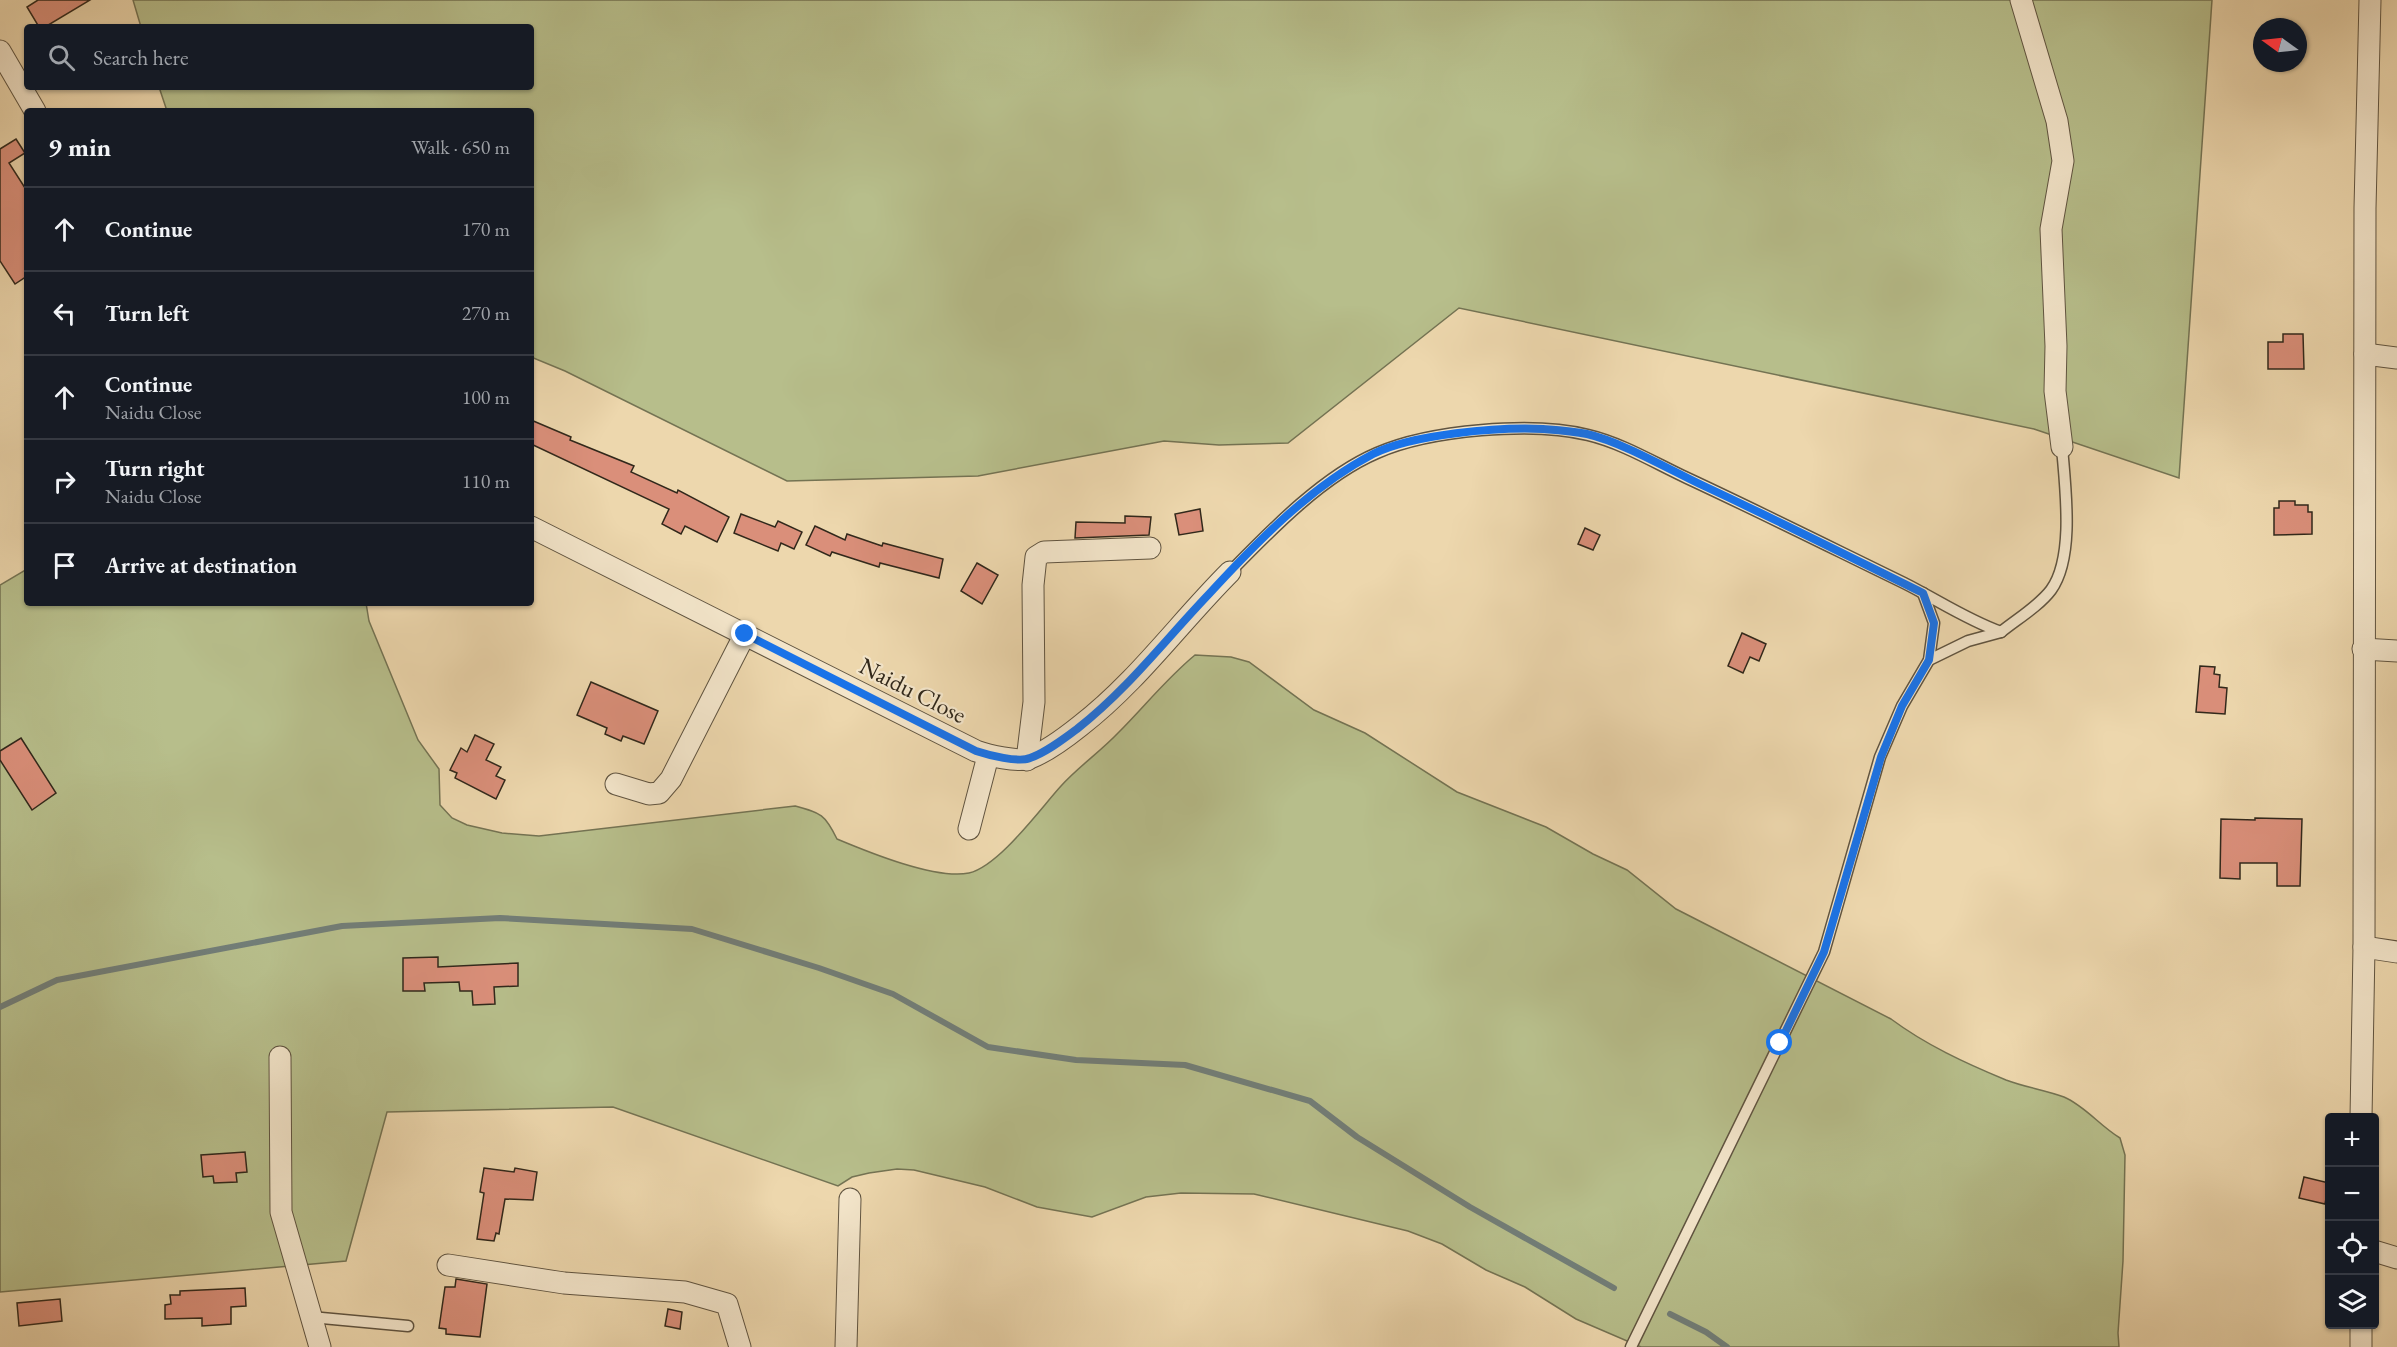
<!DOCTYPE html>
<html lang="en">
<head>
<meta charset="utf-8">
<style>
	body { margin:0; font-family:"EB Garamond",serif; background:#242831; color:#f1f3f6 }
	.controls { position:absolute; right:18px; bottom:18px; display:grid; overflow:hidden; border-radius:6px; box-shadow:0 2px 4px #0004 }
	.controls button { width:54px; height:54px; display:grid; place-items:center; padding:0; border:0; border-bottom:2px solid #363941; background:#171b24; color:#f1f3f6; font:30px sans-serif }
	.compass { position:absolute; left:2253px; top:18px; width:54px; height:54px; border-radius:50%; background:#171b24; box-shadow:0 2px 4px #0004; rotate:285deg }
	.stop { position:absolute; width:18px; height:18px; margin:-14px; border:4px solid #1a73e8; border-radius:50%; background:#fff }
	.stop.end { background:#1a73e8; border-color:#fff; box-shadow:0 2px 6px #0008 }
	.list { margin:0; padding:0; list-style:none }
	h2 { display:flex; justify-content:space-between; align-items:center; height:78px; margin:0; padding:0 24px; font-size:26px }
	h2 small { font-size:20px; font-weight:400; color:#9ea1a6 }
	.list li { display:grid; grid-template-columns:39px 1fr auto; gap:18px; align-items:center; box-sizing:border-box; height:84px; padding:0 24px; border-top:2px solid #363941 }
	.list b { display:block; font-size:22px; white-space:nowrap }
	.list p { margin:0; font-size:20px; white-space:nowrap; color:#9ea1a6 }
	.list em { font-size:20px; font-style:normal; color:#9ea1a6 }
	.icon { flex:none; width:33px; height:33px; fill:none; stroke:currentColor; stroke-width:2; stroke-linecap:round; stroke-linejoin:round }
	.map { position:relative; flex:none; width:2397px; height:1347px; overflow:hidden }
	.search { position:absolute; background:#171b24; box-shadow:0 2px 4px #0004; left:24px; top:24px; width:510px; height:66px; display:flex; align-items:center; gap:15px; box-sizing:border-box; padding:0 21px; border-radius:6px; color:#9ea1a6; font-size:22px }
	.panel { position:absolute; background:#171b24; box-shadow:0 2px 4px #0004; left:24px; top:108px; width:510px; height:498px; border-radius:6px }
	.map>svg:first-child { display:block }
	.green { fill:#b7be8b; stroke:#747353; stroke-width:1.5 }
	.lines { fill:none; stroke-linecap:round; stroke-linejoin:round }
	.stream { stroke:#727e78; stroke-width:6 }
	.building { fill:#da8f7a; stroke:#31281b; stroke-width:1.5 }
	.lane-casing { stroke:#605440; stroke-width:13 }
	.street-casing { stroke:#605440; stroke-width:23 }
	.lane { stroke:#f3e5ca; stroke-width:10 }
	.street { stroke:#f3e5ca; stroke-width:21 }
	.route { stroke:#1a73e8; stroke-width:8 }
	.labels { text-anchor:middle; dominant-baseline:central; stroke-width:4.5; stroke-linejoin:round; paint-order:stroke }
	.street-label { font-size:24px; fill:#31281b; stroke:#f3e5ca }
</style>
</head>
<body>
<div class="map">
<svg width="2397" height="1347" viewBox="0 0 2397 1347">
	<rect width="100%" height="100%" fill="#edd7ad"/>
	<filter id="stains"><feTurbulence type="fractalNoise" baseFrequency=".00333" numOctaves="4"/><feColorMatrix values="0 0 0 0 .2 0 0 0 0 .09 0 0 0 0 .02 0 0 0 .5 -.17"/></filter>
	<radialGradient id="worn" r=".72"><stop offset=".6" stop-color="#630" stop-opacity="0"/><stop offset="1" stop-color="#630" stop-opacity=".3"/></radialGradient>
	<g class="green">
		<path d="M 133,0 L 2212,0 L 2179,478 L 2034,429 L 1459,308 L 1288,443 L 1219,445 L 1164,441 L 978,476 L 787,481 L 565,371 L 531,357 L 531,111 L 167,111 L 159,87 L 531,87 L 531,27 L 141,27 Z"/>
		<path d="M 27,569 L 27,603 L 366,603 L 369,621 L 418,740 L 439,769 L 440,805 L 452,818 L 467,825 L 502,833 L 539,836 L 795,806 C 821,813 825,814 837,839 C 868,852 936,880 969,873 C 999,866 1040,809 1061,786 C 1078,767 1100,752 1118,733 C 1144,707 1167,678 1195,655 L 1231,657 L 1249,662 L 1314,710 L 1365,733 L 1457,792 L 1546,827 L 1593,854 L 1627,870 L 1676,909 L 1891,1019 C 1926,1045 1965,1063 2006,1080 C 2024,1087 2045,1090 2064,1097 C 2085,1106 2100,1126 2120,1138 L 2125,1155 L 2123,1261 L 2118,1333 L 2119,1347 L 1641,1347 L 1576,1319 L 1525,1287 L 1486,1270 L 1442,1244 L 1408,1231 L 1254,1194 L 1181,1193 L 1146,1197 L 1092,1217 L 1037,1207 L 985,1187 L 914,1170 L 897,1169 L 869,1173 L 852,1177 L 838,1186 L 613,1107 L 387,1112 L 346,1261 L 0,1292 L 0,585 Z"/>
	</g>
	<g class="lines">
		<g class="stream">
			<path d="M 0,1007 L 57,980 L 342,926 L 500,918 L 692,929 L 819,968 L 893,994 L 988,1047 L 1076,1060 L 1185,1065 L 1310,1101 L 1357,1137 L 1470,1207 L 1614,1288"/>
			<path d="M 1670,1314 L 1706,1332 L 1727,1347"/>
		</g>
	</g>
	<g class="building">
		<path d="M 38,0 L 90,0 L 45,27 L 39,27 L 27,7 Z"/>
		<path d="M 16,139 L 25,153 L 9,163 L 27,191 L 27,276 L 15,284 L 0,261 L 0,149 Z"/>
		<path d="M 2283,334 L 2303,334 L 2304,369 L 2268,369 L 2268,342 L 2283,342 Z"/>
		<path d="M 531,420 L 571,437 L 570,440 L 634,466 L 631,472 L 677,493 L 678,490 L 729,517 L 717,542 L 685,526 L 681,534 L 662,524 L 669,509 L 531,444 Z"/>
		<path d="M 2279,501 L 2295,501 L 2295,505 L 2308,505 L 2308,512 L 2312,512 L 2312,534 L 2274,535 L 2274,508 L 2279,508 Z"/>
		<path d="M 1200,509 L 1203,531 L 1179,535 L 1175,514 Z"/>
		<path d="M 741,514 L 775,527 L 778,521 L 802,532 L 794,549 L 781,543 L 778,551 L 734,533 Z"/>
		<path d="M 1125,516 L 1151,517 L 1149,535 L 1075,538 L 1076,522 L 1125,523 Z"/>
		<path d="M 815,526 L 845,540 L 847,534 L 882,546 L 883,543 L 943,559 L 939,578 L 880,563 L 879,567 L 832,552 L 830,556 L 806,545 Z"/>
		<path d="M 1585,528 L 1600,535 L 1593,550 L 1578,544 Z"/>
		<path d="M 977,563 L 998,575 L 982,604 L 961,591 Z"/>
		<path d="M 1742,633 L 1766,644 L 1759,661 L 1750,657 L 1743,673 L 1728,666 Z"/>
		<path d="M 2200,666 L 2215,667 L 2214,674 L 2220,675 L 2219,687 L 2227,688 L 2225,714 L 2196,712 Z"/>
		<path d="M 591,682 L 658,711 L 644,744 L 623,736 L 621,741 L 605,734 L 607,728 L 577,715 Z"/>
		<path d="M 475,735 L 494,744 L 486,760 L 501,767 L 496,776 L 505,780 L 496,799 L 455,778 L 457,773 L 450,770 L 461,748 L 467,752 Z"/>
		<path d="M 21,738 L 56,793 L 32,810 L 0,760 L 0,751 Z"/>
		<path d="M 2255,818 L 2302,819 L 2300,886 L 2277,886 L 2277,863 L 2240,863 L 2240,879 L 2220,878 L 2221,819 L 2255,820 Z"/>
		<path d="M 438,957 L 438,967 L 518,963 L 518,986 L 494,987 L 495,1004 L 473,1005 L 472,991 L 460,991 L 459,982 L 424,983 L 425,991 L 403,991 L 403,958 Z"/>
		<path d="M 245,1152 L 247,1172 L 236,1173 L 237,1182 L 214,1183 L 213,1176 L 203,1177 L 201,1155 Z"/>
		<path d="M 484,1168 L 514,1172 L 515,1168 L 537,1172 L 533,1200 L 505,1199 L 499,1234 L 496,1233 L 494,1241 L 477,1239 L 484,1193 L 480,1192 Z"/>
		<path d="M 2304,1177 L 2329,1183 L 2325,1204 L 2299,1198 Z"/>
		<path d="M 456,1279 L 487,1284 L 480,1337 L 446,1334 L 446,1329 L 439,1328 L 445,1287 L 455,1287 Z"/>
		<path d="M 245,1288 L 246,1306 L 231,1307 L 231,1324 L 202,1326 L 202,1318 L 165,1319 L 165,1305 L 171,1304 L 170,1295 L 180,1295 L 180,1291 Z"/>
		<path d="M 60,1299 L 62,1321 L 19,1326 L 17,1303 Z"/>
		<path d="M 668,1309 L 682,1312 L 680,1329 L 665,1326 Z"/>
	</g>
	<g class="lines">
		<defs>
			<g id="lane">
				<path d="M 1230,572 C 1271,530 1323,476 1377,453 C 1429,430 1533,421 1588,435 C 1622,443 1655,463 1687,478 C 1760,512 1832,548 1904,583 C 1936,599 1967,620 2001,632 C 2017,619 2039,606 2051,590 C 2075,557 2065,486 2062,447"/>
				<path d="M 1929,660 L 1968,641 L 2001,632"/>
				<path d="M 311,1317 L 408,1326"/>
				<path d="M 1631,1347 L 1824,952 L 1880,757 L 1902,706 L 1929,660 L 1934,623 L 1923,593"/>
			</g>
			<g id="street">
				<path d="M 2021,0 L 2057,121 L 2063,161 L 2051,229 L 2056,346 L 2055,391 L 2062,447"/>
				<path d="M 0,51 L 35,111"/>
				<path d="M 2365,354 L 2397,358"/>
				<path d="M 531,527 L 976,751 C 987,755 1019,763 1030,758 C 1048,751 1065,738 1080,726 C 1137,682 1179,623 1230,572"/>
				<path d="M 2363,649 L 2397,651"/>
				<path d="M 1027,760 L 1034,702 L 1033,585 L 1036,557 L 1044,552 L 1150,548"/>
				<path d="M 616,784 L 649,794 L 659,793 L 671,779 L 745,634"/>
				<path d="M 969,829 L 988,756"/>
				<path d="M 2364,947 L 2397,952"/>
				<path d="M 280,1057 L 281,1212 L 320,1347"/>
				<path d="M 2361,1118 L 2364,947 L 2365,208 L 2370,0"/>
				<path d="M 2374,1251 L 2397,1258"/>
				<path d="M 448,1265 L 564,1283 L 685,1292 L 727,1304 L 740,1347"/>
				<path d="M 846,1347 L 850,1199"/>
				<path d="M 2361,1347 L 2361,1324"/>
			</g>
		</defs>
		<use href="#lane" class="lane-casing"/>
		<use href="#street" class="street-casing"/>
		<use href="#lane" class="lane"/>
		<use href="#street" class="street"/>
	</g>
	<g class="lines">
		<path class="route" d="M 745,634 L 976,751 C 988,755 1019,763 1030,758 C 1047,752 1063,739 1077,729 C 1128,689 1165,640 1209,594 C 1257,542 1310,487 1373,454 C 1413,434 1498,427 1543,429 C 1557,430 1573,431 1587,434 C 1622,442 1670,470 1704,486 C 1777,520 1850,557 1923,593 L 1934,623 L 1929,660 L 1902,706 L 1881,757 L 1824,952 L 1780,1043"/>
	</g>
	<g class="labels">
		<g class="street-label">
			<text transform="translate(913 690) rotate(27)">Naidu Close</text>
		</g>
	</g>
	<rect width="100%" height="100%" filter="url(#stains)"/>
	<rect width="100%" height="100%" fill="url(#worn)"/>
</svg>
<div class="controls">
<button>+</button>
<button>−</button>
<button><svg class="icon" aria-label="locate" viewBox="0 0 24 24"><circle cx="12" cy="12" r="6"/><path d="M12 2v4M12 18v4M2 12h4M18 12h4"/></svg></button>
<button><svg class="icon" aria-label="layers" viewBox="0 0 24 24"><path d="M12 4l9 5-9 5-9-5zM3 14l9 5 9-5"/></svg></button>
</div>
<svg class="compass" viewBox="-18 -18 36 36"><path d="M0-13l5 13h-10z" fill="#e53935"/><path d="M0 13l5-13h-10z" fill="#9ea1a6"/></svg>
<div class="stop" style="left:1780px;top:1043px"></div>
<div class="stop end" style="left:745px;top:634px"></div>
<div class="search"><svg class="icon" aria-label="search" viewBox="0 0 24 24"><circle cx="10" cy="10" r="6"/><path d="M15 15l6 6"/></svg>Search here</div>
<section class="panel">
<h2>9 min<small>Walk · 650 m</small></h2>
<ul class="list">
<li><svg class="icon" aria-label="ahead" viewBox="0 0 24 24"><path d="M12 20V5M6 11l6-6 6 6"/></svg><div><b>Continue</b></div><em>170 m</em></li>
<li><svg class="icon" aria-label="left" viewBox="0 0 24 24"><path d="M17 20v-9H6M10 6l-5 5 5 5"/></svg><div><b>Turn left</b></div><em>270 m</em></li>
<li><svg class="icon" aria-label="ahead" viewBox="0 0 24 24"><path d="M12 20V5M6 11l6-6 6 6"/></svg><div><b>Continue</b><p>Naidu Close</p></div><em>100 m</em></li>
<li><svg class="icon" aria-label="right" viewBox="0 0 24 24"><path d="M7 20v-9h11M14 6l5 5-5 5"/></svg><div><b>Turn right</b><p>Naidu Close</p></div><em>110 m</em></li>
<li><svg class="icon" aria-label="arrive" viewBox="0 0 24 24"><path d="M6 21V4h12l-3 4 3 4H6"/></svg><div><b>Arrive at destination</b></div></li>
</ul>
</section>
</div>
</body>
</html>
